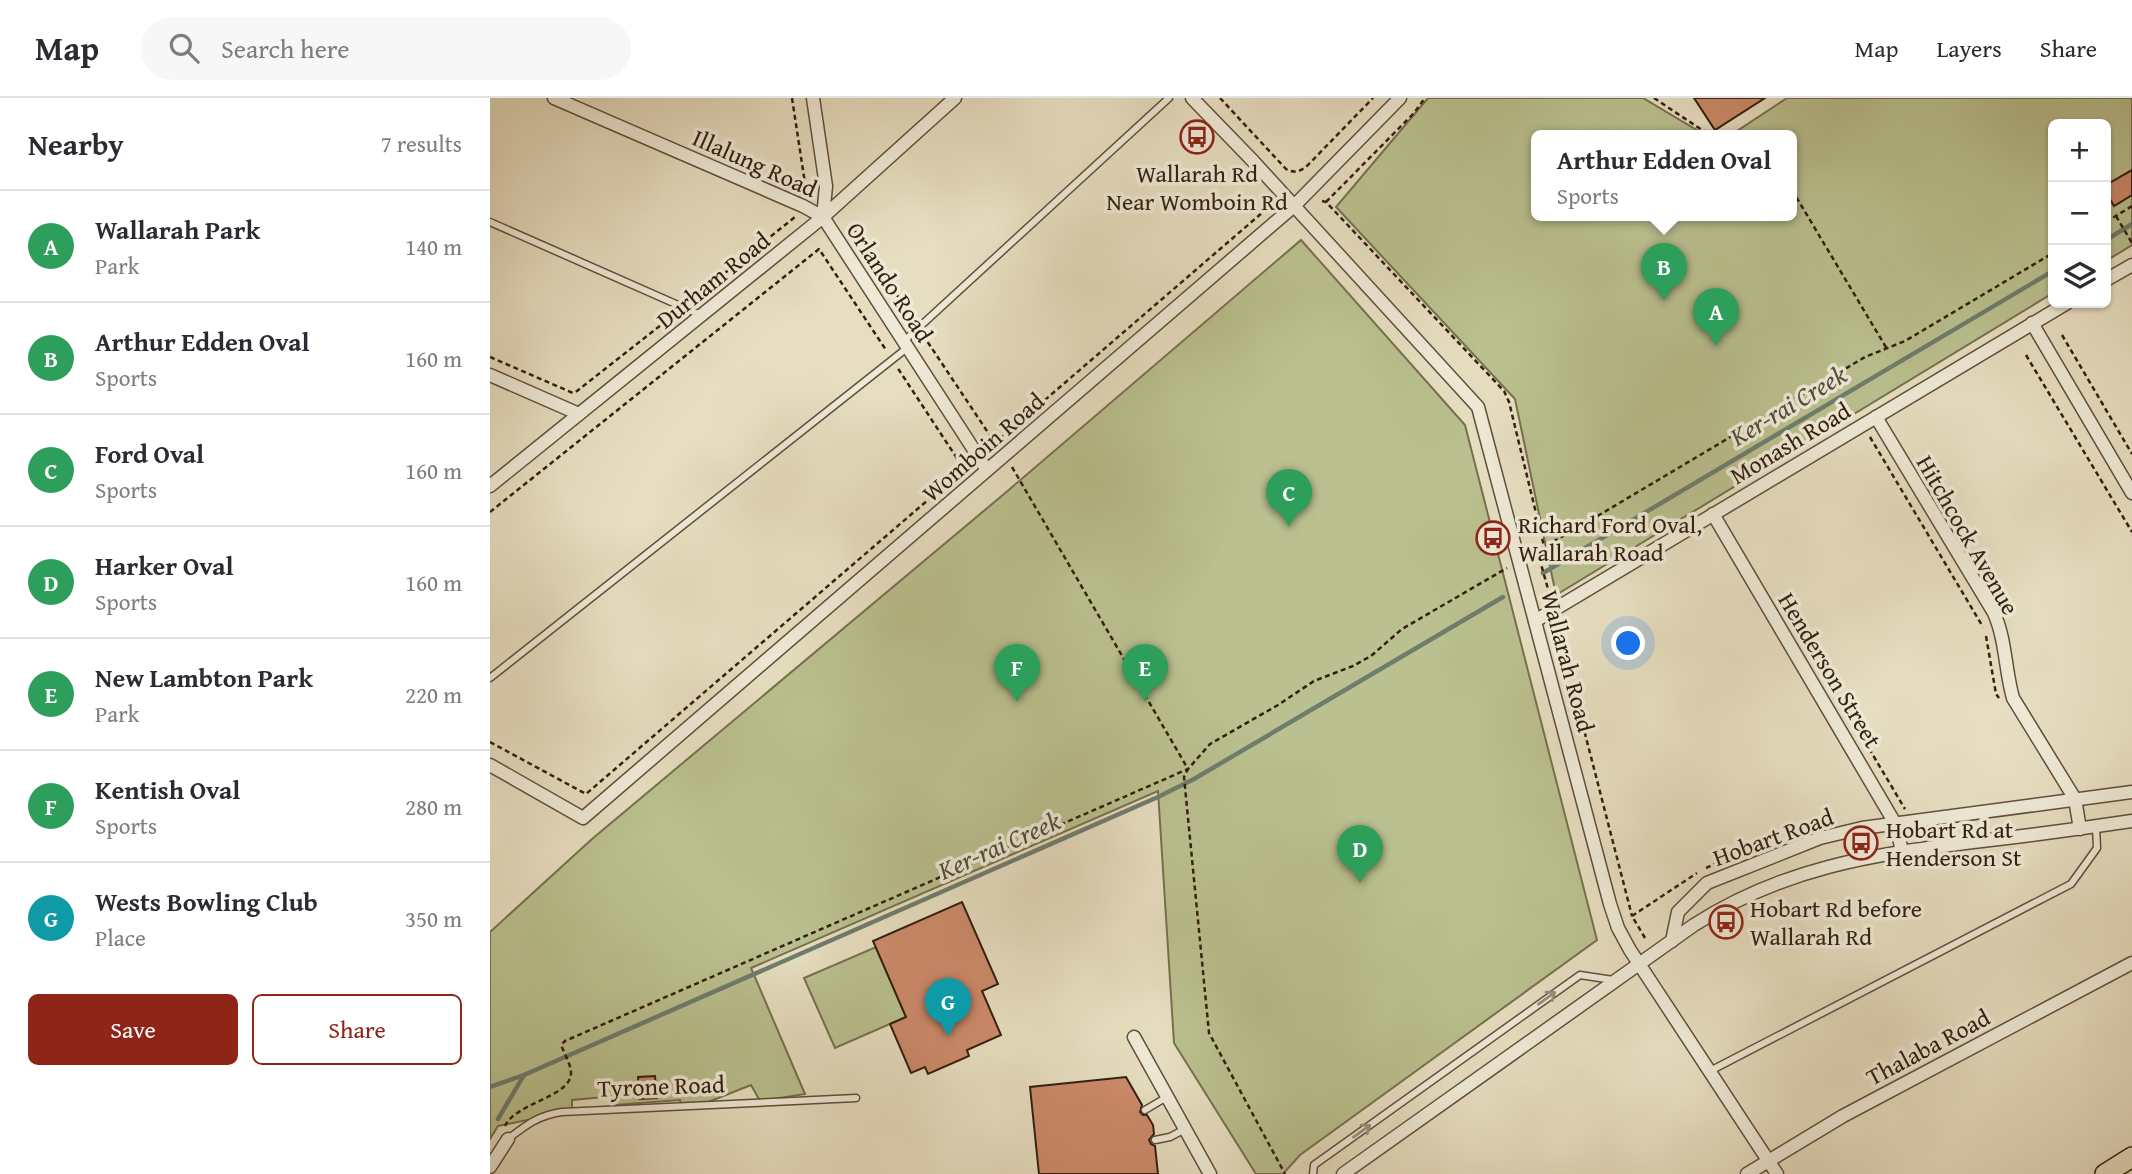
<!DOCTYPE html>
<html lang="en">
<head>
<meta charset="utf-8">
<style>
	body { margin:0; font-family:"Gentium Book Plus",serif; background:#f7f7f7; color:#2b2b33 }
	.controls { position:absolute; right:21px; top:21px; display:grid; overflow:hidden; border-radius:10px; box-shadow:0 2px 5px #0004 }
	.controls button { width:63px; height:63px; display:grid; place-items:center; padding:0; border:0; border-bottom:2px solid #e1e1e2; background:#fff; color:#2b2b33; font:35px sans-serif }
	.you { position:absolute; left:1139px; top:546px; width:24px; height:24px; margin:-18px; border:5px solid #fff; border-radius:50%; background:#1a73e8; box-shadow:0 0 0 10px #1a73e833 }
	.badge { display:grid; place-items:center; width:46px; height:46px; border-radius:50%; background:#8f2418; color:#fff; font-size:23px; font-weight:700 }
	.pin { position:absolute; translate:-50% -58px; filter:drop-shadow(0 2px 4px #0008) }
	.pin::after { content:''; position:absolute; top:37px; width:24px; height:21px; background:inherit; clip-path:polygon(0 0,100% 0,50% 100%) }
	.popup { position:absolute; left:1041px; top:32px; width:266px; height:91px; box-sizing:border-box; display:grid; place-content:center; border-radius:10px; background:#fff; filter:drop-shadow(0 2px 5px #0005); font-size:23px; white-space:nowrap; color:#7c7c81 }
	.popup b { font-size:26px; color:#2b2b33 }
	.popup::after { content:''; position:absolute; left:50%; top:100%; margin-left:-14px; border:14px solid transparent; border-top-color:#fff }
	.list { margin:0; padding:0; list-style:none }
	h2 { display:flex; justify-content:space-between; align-items:center; height:91px; margin:0; padding:0 28px; font-size:30px }
	h2 small { font-size:23px; font-weight:400; color:#7c7c81 }
	.list li { display:grid; grid-template-columns:46px 1fr auto; gap:21px; align-items:center; box-sizing:border-box; height:112px; padding:0 28px; border-top:2px solid #e1e1e2 }
	.list b { display:block; font-size:26px; white-space:nowrap }
	.list p { margin:0; font-size:23px; white-space:nowrap; color:#7c7c81 }
	.list em { font-size:23px; font-style:normal; color:#7c7c81 }
	.actions { display:flex; gap:14px; padding:21px 28px }
	.actions a { flex:1; padding:16px 0; border:2px solid #8f2418; border-radius:10px; text-align:center; font-size:24px; color:#8f2418 }
	.actions .main { background:#8f2418; color:#fff }
	.icon { flex:none; width:38px; height:38px; fill:none; stroke:currentColor; stroke-width:2; stroke-linecap:round; stroke-linejoin:round }
	.map { position:relative; flex:none; width:1642px; height:1076px; overflow:hidden }
	header { display:flex; align-items:center; gap:42px; box-sizing:border-box; height:98px; padding:0 35px; background:#fff; border-bottom:2px solid #e1e1e2 }
	header strong { font-size:33px }
	nav { display:flex; gap:38px; margin-inline-start:auto; font-size:24px }
	.search { width:490px; height:63px; background:#f7f7f7; display:flex; align-items:center; gap:18px; box-sizing:border-box; padding:0 24px; border-radius:38px; color:#7c7c81; font-size:26px }
	main { display:flex }
	aside { flex:1; background:#fff }
	.map>svg:first-child { display:block }
	.green { fill:#bac08f; stroke:#76704e; stroke-width:2 }
	.lines { fill:none; stroke-linecap:round; stroke-linejoin:round }
	.stream { stroke:#6f7d6e; stroke-width:4.5 }
	.building { fill:#cc8a6b; stroke:#321f0d; stroke-width:2 }
	.lane-casing { stroke:#5f4f3a; stroke-width:9 }
	.street-casing { stroke:#5f4f3a; stroke-width:15 }
	.primary-casing { stroke:#321f0d; stroke-width:22 }
	.path { stroke:#321f0d; stroke-width:2.5; stroke-dasharray:5 3.5; stroke-linecap:butt }
	.lane { stroke:#efead7; stroke-width:6 }
	.street { stroke:#efead7; stroke-width:12 }
	.primary { stroke:#e7dec1; stroke-width:19 }
	.oneway { stroke:#9a8f7c }
	.labels { text-anchor:middle; dominant-baseline:central; stroke-width:7; stroke-linejoin:round; paint-order:stroke }
	.street-label { font-size:24px; fill:#321f0d; stroke:#efead7 }
	.poi-label { font-size:24px; fill:#321f0d; stroke:#efead7; text-anchor:start }
	.water-label { font-size:26px; font-style:italic; fill:#504e3e; stroke:#efead7 }
</style>
</head>
<body>
<header>
<strong>Map</strong>
<div class="search"><svg class="icon" aria-label="search" viewBox="0 0 24 24"><circle cx="10" cy="10" r="6"/><path d="M15 15l6 6"/></svg>Search here</div>
<nav><a>Map</a><a>Layers</a><a>Share</a></nav>
</header>
<main>
<aside>
<h2>Nearby<small>7 results</small></h2>
<ul class="list">
<li><span class="badge" style="background:#2e9e5b">A</span><div><b>Wallarah Park</b><p>Park</p></div><em>140 m</em></li>
<li><span class="badge" style="background:#2e9e5b">B</span><div><b>Arthur Edden Oval</b><p>Sports</p></div><em>160 m</em></li>
<li><span class="badge" style="background:#2e9e5b">C</span><div><b>Ford Oval</b><p>Sports</p></div><em>160 m</em></li>
<li><span class="badge" style="background:#2e9e5b">D</span><div><b>Harker Oval</b><p>Sports</p></div><em>160 m</em></li>
<li><span class="badge" style="background:#2e9e5b">E</span><div><b>New Lambton Park</b><p>Park</p></div><em>220 m</em></li>
<li><span class="badge" style="background:#2e9e5b">F</span><div><b>Kentish Oval</b><p>Sports</p></div><em>280 m</em></li>
<li><span class="badge" style="background:#0f9aa8">G</span><div><b>Wests Bowling Club</b><p>Place</p></div><em>350 m</em></li>
</ul>
<div class="actions"><a class="main">Save</a><a>Share</a></div>
</aside>
<div class="map">
<svg width="1642" height="1076" viewBox="0 0 1642 1076">
	<rect width="100%" height="100%" fill="#e7dec1"/>
	<filter id="stains"><feTurbulence type="fractalNoise" baseFrequency=".00286" numOctaves="4"/><feColorMatrix values="0 0 0 0 .2 0 0 0 0 .09 0 0 0 0 .02 0 0 0 .5 -.17"/></filter>
	<radialGradient id="worn" r=".72"><stop offset=".6" stop-color="#630" stop-opacity="0"/><stop offset="1" stop-color="#630" stop-opacity=".3"/></radialGradient>
	<g class="green">
		<path d="M 938,0 L 1153,0 L 1215,37 L 1046,37 L 1046,117 L 1302,117 L 1302,37 L 1241,37 L 1297,0 L 1642,0 L 1642,147 L 1616,163 L 1616,26 L 1563,26 L 1563,195 L 1066,497 L 1025,301 L 846,109 Z"/>
		<path d="M 811,142 L 975,327 L 1107,842 L 810,1057 L 793,1076 L 766,1076 L 684,945 L 668,693 L 261,870 L 315,996 L 270,1003 L 261,987 L 203,1010 L 191,1010 L 190,1002 L 125,1007 L 125,998 L 82,1002 L 82,1013 L 8,1028 L 0,1041 L 0,834 L 102,741 L 514,396 Z"/>
		<path d="M 386,849 L 416,919 L 345,950 L 314,880 Z"/>
	</g>
	<g class="lines">
		<g class="stream">
			<path d="M 1616,142 L 1642,126"/>
			<path d="M 1053,475 L 1563,173"/>
			<path d="M 0,989 L 34,977 L 668,699 L 704,681 L 1013,499"/>
			<path d="M 8,1021 L 34,977"/>
		</g>
	</g>
	<g class="building">
		<path d="M 1204,0 L 1275,0 L 1225,32 Z"/>
		<path d="M 1642,72 L 1642,97 L 1624,108 L 1616,94 L 1616,87 Z"/>
		<path d="M 472,804 L 508,886 L 492,893 L 511,937 L 477,952 L 479,958 L 438,976 L 435,969 L 421,975 L 400,926 L 416,919 L 383,843 Z"/>
		<path d="M 165,978 L 167,1000 L 149,1001 L 148,979 Z"/>
		<path d="M 636,979 L 652,1007 L 650,1014 L 653,1017 L 657,1017 L 663,1027 L 664,1036 L 659,1042 L 661,1046 L 665,1048 L 668,1076 L 549,1076 L 540,989 Z"/>
	</g>
	<g class="lines">
		<defs>
			<g id="lane">
				<path d="M 0,124 L 213,218"/>
				<path d="M 413,244 L 679,0"/>
				<path d="M 0,580 L 417,250"/>
				<path d="M 1220,973 L 1581,786 L 1607,750 L 1606,728"/>
				<path d="M 655,1012 L 677,999"/>
				<path d="M 18,1041 C 36,1027 49,1017 72,1014 L 366,1000"/>
				<path d="M 665,1042 L 680,1039 L 695,1031"/>
				<path d="M 823,1076 L 824,1067 L 1090,877 L 1123,882"/>
			</g>
			<g id="street">
				<path d="M 64,0 L 313,108 L 333,119"/>
				<path d="M 323,0 L 336,88 L 333,119 L 497,372"/>
				<path d="M 702,0 L 763,63 L 988,309 L 1120,806 L 1128,830 L 1140,852 L 1287,1076"/>
				<path d="M 1616,182 L 1642,167"/>
				<path d="M 1542,225 L 1642,395"/>
				<path d="M 0,277 L 89,316"/>
				<path d="M 1386,319 L 1504,515 C 1516,542 1515,572 1523,600 L 1585,701 L 1590,731"/>
				<path d="M 0,388 L 333,119 L 465,0"/>
				<path d="M 1223,416 L 1406,727 L 1412,753"/>
				<path d="M 1045,523 L 1577,205"/>
				<path d="M 0,667 L 93,720 L 804,108 L 910,0"/>
				<path d="M 1182,843 L 1188,814 L 1217,785 L 1330,740 L 1372,730 L 1642,694"/>
				<path d="M 644,939 L 720,1076"/>
				<path d="M 0,1069 L 18,1041"/>
				<path d="M 853,1076 L 1204,827 C 1293,770 1380,757 1483,744 C 1536,738 1589,731 1642,723"/>
				<path d="M 1257,1076 L 1353,1018 L 1642,865"/>
			</g>
			<path id="primary" d="M 1615,1076 L 1642,1059"/>
		</defs>
		<use href="#lane" class="lane-casing"/>
		<use href="#street" class="street-casing"/>
		<use href="#primary" class="primary-casing"/>
		<g class="path">
			<path d="M 302,0 L 316,92"/>
			<path d="M 730,0 L 796,71 C 805,76 811,73 818,67 L 883,0"/>
			<path d="M 1164,0 L 1212,32 L 1225,37"/>
			<path d="M 1302,92 L 1397,251"/>
			<path d="M 832,103 L 836,104 L 1014,293 L 1019,304 L 1054,448"/>
			<path d="M 836,104 L 924,15 L 935,0"/>
			<path d="M 1626,118 L 1642,145"/>
			<path d="M 1616,124 L 1642,108"/>
			<path d="M 359,133 L 363,130 L 424,223"/>
			<path d="M 201,202 L 305,119"/>
			<path d="M 433,237 L 505,345 L 780,108"/>
			<path d="M 1572,237 L 1642,356"/>
			<path d="M 1536,257 L 1642,434"/>
			<path d="M 0,259 L 83,295 L 87,293 L 185,216"/>
			<path d="M 1380,339 L 1493,529"/>
			<path d="M 522,369 L 698,671 L 694,679 L 719,935 L 795,1076"/>
			<path d="M 0,414 L 329,151 L 396,252"/>
			<path d="M 1047,452 L 1060,498"/>
			<path d="M 1041,456 L 1084,432 L 1375,259 L 1415,243 L 1563,155"/>
			<path d="M 1067,527 L 1142,818"/>
			<path d="M 1496,538 L 1506,596 L 1509,600"/>
			<path d="M 1327,563 L 1415,711"/>
			<path d="M 0,644 L 96,696 L 474,371 L 407,269"/>
			<path d="M 1216,770 L 1236,761"/>
			<path d="M 1155,840 L 1142,818 L 1207,775"/>
			<path d="M 15,1028 C 25,1005 81,999 81,975 C 81,967 75,957 72,949 L 72,946 L 75,943 L 698,671 L 720,646 L 788,607 L 824,583 L 863,568 L 881,558 L 912,531 L 1017,470"/>
		</g>
		<use href="#lane" class="lane"/>
		<use href="#street" class="street"/>
		<use href="#primary" class="primary"/>
	</g>
	<defs><path id="oneway-shaft" d="M-6 0H5M1.5-3L5.5 0L1.5 3" fill="none" stroke-width="1.6" stroke-linecap="round" stroke-linejoin="round" transform="scale(1.75)"/></defs>
	<g class="oneway">
		<use href="#oneway-shaft" transform="translate(1057 900) rotate(-36)"/>
		<use href="#oneway-shaft" transform="translate(872 1033) rotate(-36)"/>
	</g>
	<defs>
		<symbol id="bus-ring" viewBox="-11 -11 22 22"><circle r="9.5" fill="#efead7" stroke="#8f2418" stroke-width="1.5"/><path d="M-5-6H5V4H4V6H2V4H-2V6H-4V4H-5ZM-3.5-4V0h7V-4ZM-3.5 1.2v1.5H-2V1.2ZM2 1.2v1.5H3.5V1.2Z" fill="#8f2418"/></symbol>
	</defs>
	<g fill-rule="evenodd">
		<use href="#bus-ring" x="688" y="20" width="38" height="38"/>
		<use href="#bus-ring" x="984" y="421" width="38" height="38"/>
		<use href="#bus-ring" x="1352" y="726" width="38" height="38"/>
		<use href="#bus-ring" x="1217" y="805" width="38" height="38"/>
	</g>
	<g class="labels">
		<g class="street-label">
			<text transform="translate(265 65) rotate(24)">Illalung Road</text>
			<text transform="translate(223 182) rotate(-39)">Durham Road</text>
			<text transform="translate(400 184) rotate(57)">Orlando Road</text>
			<text transform="translate(1300 345) rotate(-31)">Monash Road</text>
			<text transform="translate(493 349) rotate(-41)">Womboin Road</text>
			<text transform="translate(1478 437) rotate(60)">Hitchcock Avenue</text>
			<text transform="translate(1078 563) rotate(75)">Wallarah Road</text>
			<text transform="translate(1340 572) rotate(59)">Henderson Street</text>
			<text transform="translate(1283 739) rotate(-20)">Hobart Road</text>
			<text transform="translate(1438 949) rotate(-28)">Thalaba Road</text>
			<text transform="translate(171 988) rotate(-2)">Tyrone Road</text>
		</g>
		<g class="poi-label">
			<text x="707" y="75" text-anchor="middle">Wallarah Rd<tspan x="707" dy="28">Near Womboin Rd</tspan></text>
			<text x="1028" y="426">Richard Ford Oval,<tspan x="1028" dy="28">Wallarah Road</tspan></text>
			<text x="1396" y="731">Hobart Rd at<tspan x="1396" dy="28">Henderson St</tspan></text>
			<text x="1260" y="810">Hobart Rd before<tspan x="1260" dy="28">Wallarah Rd</tspan></text>
		</g>
		<g class="water-label">
			<text transform="translate(1298 307) rotate(-31)">Ker-rai Creek</text>
			<text transform="translate(509 747) rotate(-24)">Ker-rai Creek</text>
		</g>
	</g>
	<rect width="100%" height="100%" filter="url(#stains)"/>
	<rect width="100%" height="100%" fill="url(#worn)"/>
</svg>
<div class="controls">
<button>+</button>
<button>−</button>
<button><svg class="icon" aria-label="layers" viewBox="0 0 24 24"><path d="M12 4l9 5-9 5-9-5zM3 14l9 5 9-5"/></svg></button>
</div>
<div class="you"></div>
<div class="pin badge" style="left:1226px;top:248px;background:#2e9e5b">A</div>
<div class="pin badge" style="left:1174px;top:203px;background:#2e9e5b">B</div>
<div class="popup"><b>Arthur Edden Oval</b>Sports</div>
<div class="pin badge" style="left:799px;top:429px;background:#2e9e5b">C</div>
<div class="pin badge" style="left:870px;top:785px;background:#2e9e5b">D</div>
<div class="pin badge" style="left:655px;top:604px;background:#2e9e5b">E</div>
<div class="pin badge" style="left:527px;top:604px;background:#2e9e5b">F</div>
<div class="pin badge" style="left:458px;top:938px;background:#0f9aa8">G</div>
</div>
</main>
</body>
</html>
